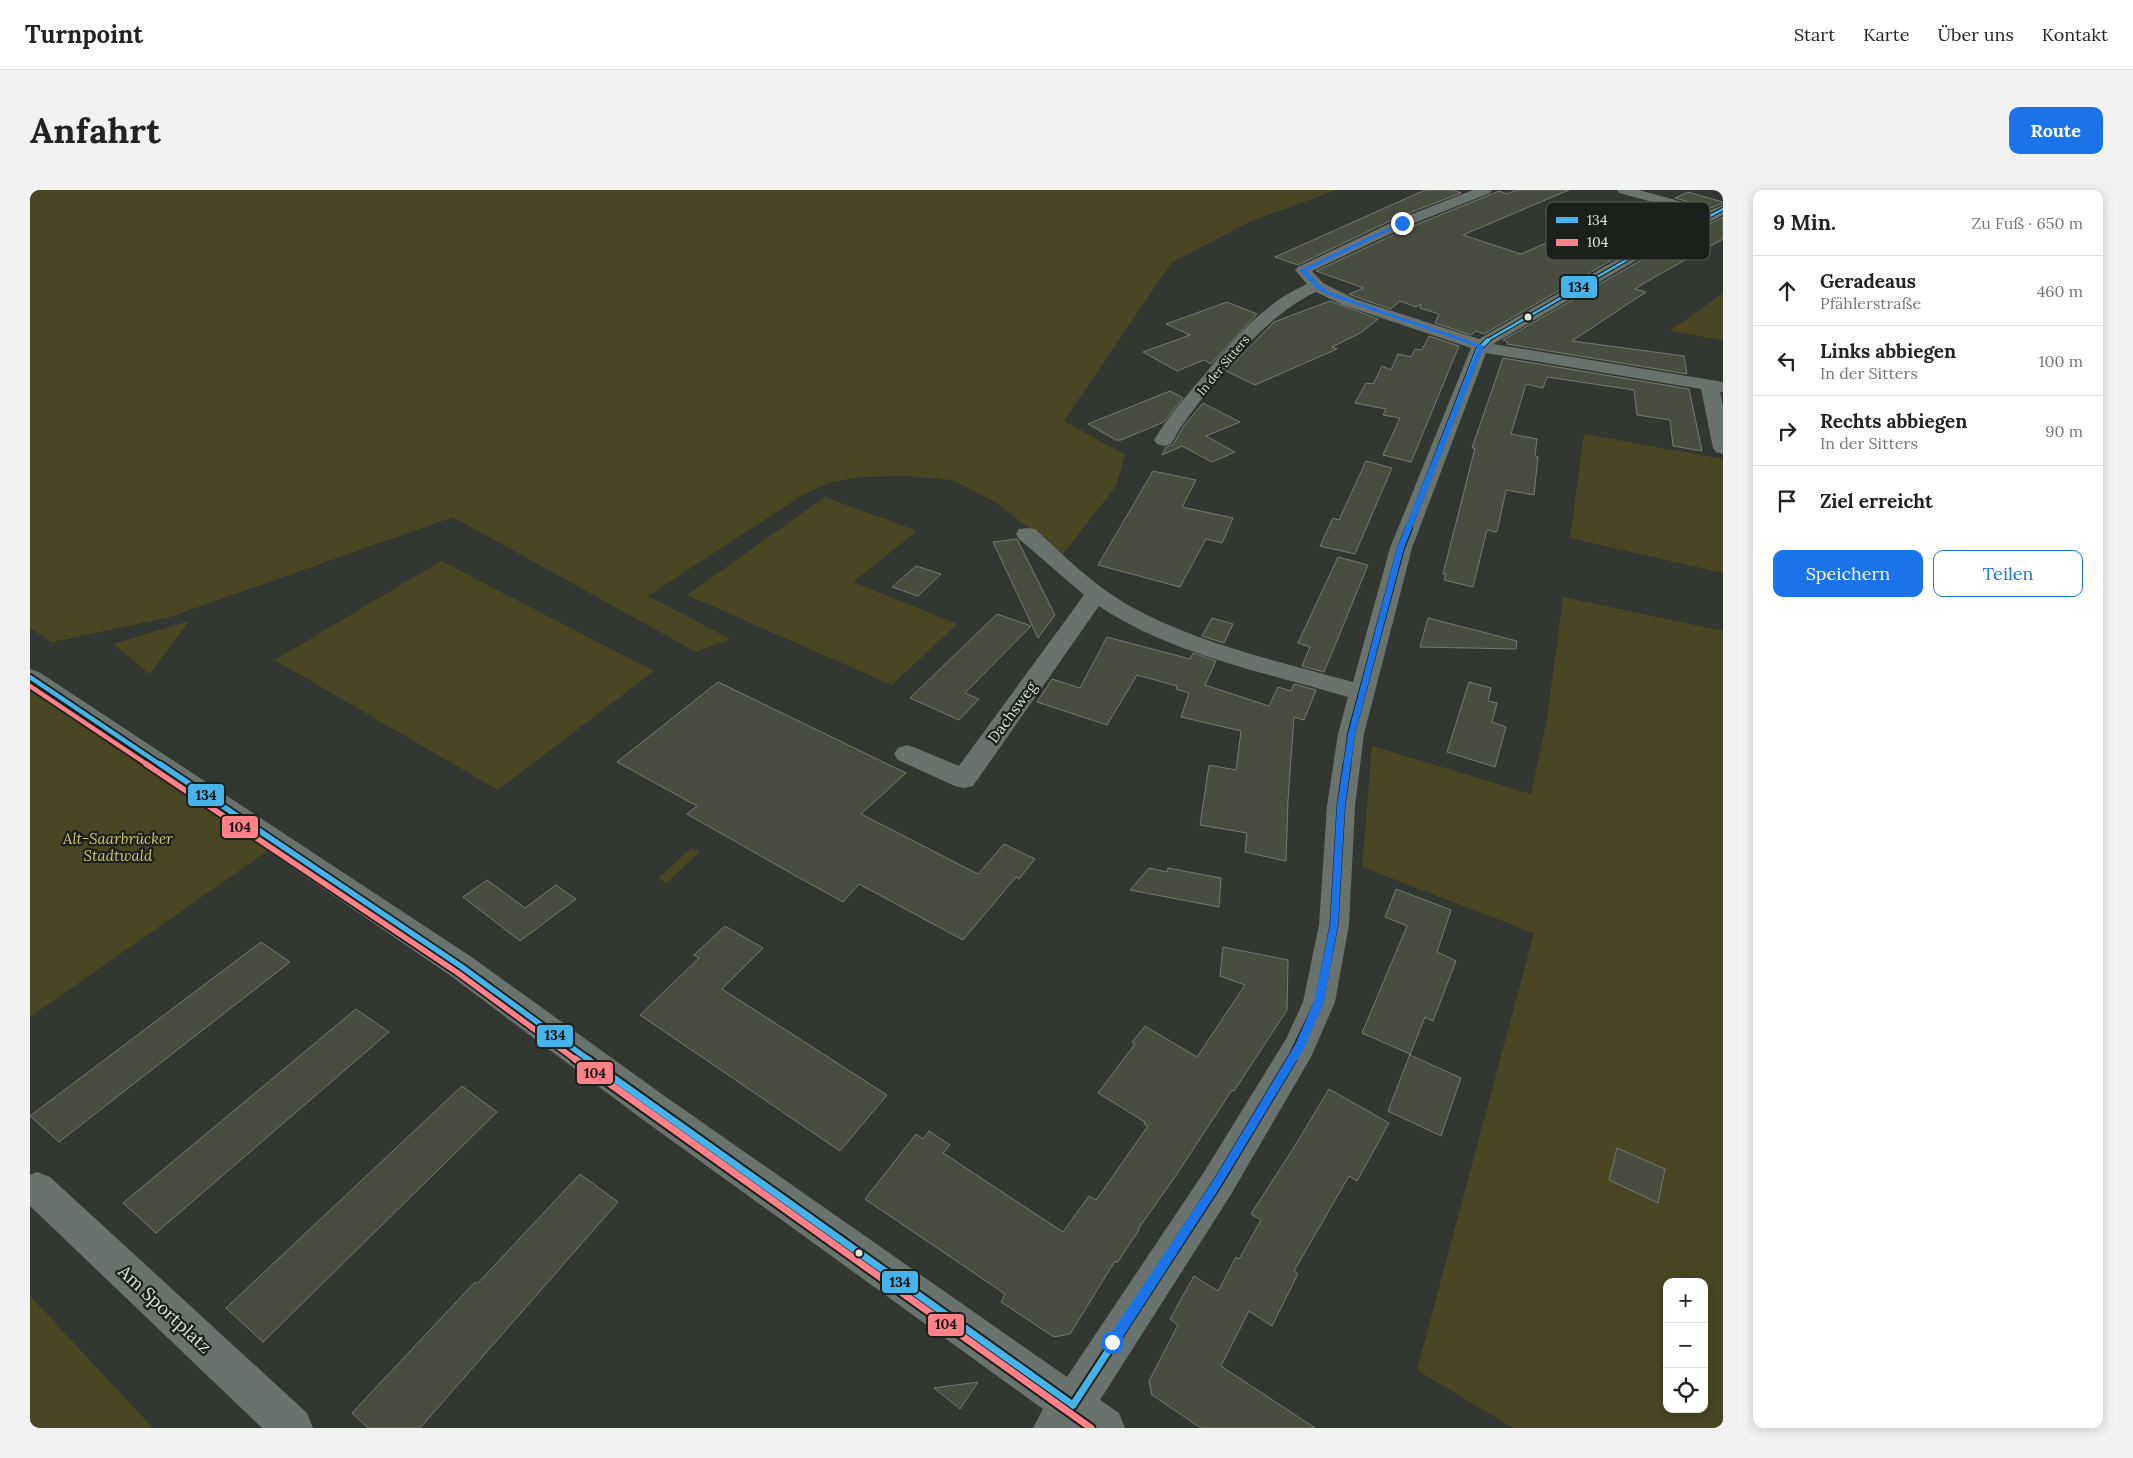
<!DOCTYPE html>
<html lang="de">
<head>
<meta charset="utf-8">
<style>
	body { margin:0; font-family:Lora,serif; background:#f2f2f2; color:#222 }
	.controls { position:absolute; right:15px; bottom:15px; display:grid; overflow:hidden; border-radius:10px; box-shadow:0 2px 12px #0003 }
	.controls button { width:45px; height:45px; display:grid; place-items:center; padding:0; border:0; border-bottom:1px solid #e0e0e0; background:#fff; color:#222; font:25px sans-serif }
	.stop { position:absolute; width:15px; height:15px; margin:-11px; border:4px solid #1a73e8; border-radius:50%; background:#fff }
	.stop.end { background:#1a73e8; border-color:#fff; box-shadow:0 1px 5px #0008 }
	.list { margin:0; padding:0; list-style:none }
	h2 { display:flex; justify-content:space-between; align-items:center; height:65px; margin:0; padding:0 20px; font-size:21px }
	h2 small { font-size:16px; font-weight:400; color:#767676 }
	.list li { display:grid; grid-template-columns:32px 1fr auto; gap:15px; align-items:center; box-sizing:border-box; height:70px; padding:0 20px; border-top:1px solid #e0e0e0 }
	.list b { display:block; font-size:19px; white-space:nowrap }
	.list p { margin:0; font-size:16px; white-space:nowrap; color:#767676 }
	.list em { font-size:16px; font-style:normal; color:#767676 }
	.actions { display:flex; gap:10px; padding:15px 20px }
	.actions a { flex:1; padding:11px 0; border:1px solid #1a73e8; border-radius:10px; text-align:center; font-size:18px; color:#1a73e8 }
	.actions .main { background:#1a73e8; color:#fff }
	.icon { flex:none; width:28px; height:28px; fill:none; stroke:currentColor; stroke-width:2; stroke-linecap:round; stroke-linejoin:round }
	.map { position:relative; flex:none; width:1693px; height:1238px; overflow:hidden; border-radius:10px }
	header { display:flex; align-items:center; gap:30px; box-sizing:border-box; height:70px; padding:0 25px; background:#fff; border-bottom:1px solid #e0e0e0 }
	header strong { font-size:24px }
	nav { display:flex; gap:28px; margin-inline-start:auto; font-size:18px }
	.intro { display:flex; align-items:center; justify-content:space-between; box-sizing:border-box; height:120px; padding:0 30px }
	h1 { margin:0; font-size:35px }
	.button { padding:12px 22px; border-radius:10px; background:#1a73e8; color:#fff; font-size:18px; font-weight:700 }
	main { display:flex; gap:30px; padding:0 30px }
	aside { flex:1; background:#fff; border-radius:10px; box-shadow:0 2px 12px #0003 }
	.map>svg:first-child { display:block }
	.green { fill:#494624; fill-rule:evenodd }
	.building { fill:#494d40; stroke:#767973 }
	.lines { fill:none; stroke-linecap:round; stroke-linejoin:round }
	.minor { fill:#69726c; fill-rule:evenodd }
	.bus-1-far4-casing { stroke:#1c201b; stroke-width:4.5 }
	.bus-1-far3-casing { stroke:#1c201b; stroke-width:6 }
	.bus-1-far2-casing { stroke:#1c201b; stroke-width:8 }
	.bus-1-far1-casing { stroke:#1c201b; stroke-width:9 }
	.bus-1-casing { stroke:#1c201b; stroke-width:11 }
	.bus-2-far2-casing { stroke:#1c201b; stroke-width:8 }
	.bus-2-far1-casing { stroke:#1c201b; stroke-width:9 }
	.bus-2-casing { stroke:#1c201b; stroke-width:11 }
	.bus-1-far4 { stroke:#46b3eb; stroke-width:2.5 }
	.bus-1-far3 { stroke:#46b3eb; stroke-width:4 }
	.bus-1-far2 { stroke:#46b3eb; stroke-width:4.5 }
	.bus-1-far1 { stroke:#46b3eb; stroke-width:5.5 }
	.bus-1 { stroke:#46b3eb; stroke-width:7 }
	.bus-2-far2 { stroke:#ff8088; stroke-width:4.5 }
	.bus-2-far1 { stroke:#ff8088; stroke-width:5.5 }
	.bus-2 { stroke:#ff8088; stroke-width:7 }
	.route { fill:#1a73e8 }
	.bus-dot { fill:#dfe6de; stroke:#1c201b; stroke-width:2 }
	.labels { text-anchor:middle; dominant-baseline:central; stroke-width:4.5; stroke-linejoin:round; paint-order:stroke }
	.far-street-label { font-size:12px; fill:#dfe6de; stroke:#1c201b }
	.street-label { font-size:15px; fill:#dfe6de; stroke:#1c201b }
	.park-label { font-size:15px; font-style:italic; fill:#d1c670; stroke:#1c201b }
	.near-street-label { font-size:18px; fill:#dfe6de; stroke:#1c201b }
	.key { fill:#1c201b; stroke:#565b56; stroke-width:1 }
	.key-label { font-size:14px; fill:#dfe6de }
	.line-badge { stroke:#1c201b; stroke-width:2 }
	.pale-badge-label { font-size:14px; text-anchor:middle; font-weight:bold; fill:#111 }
</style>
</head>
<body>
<header>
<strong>Turnpoint</strong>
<nav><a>Start</a><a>Karte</a><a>Über uns</a><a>Kontakt</a></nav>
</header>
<div class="intro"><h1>Anfahrt</h1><a class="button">Route</a></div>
<main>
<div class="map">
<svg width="1693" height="1238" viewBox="0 0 1693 1238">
	<rect width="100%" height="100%" fill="#323831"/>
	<g class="green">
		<path d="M 0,0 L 1306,0 L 1219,32 L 1141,73 L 1034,231 L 1095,265 L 1086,296 L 1033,364 L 965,312 L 923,290 L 875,286 L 830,287 L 801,292 L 771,306 L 618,406 L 700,449 L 666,462 L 423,327 L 140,427 L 22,452 L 0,438 Z"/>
		<path d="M 1693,103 L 1693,150 L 1640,141 Z"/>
		<path d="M 1554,244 L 1693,269 L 1693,383 L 1540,348 Z"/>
		<path d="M 795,307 L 887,341 L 823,392 L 927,434 L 862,495 L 657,405 Z"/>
		<path d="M 411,371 L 624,481 L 468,600 L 245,470 Z"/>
		<path d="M 1533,407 L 1693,441 L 1693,1238 L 1483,1238 L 1387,1180 L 1504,743 L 1332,677 L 1342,556 L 1501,604 L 1517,529 ZM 1637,1092 L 1674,1092 L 1674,1219 L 1637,1219 Z"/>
		<path d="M 159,431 L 120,484 L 83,454 Z"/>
		<path d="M 0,484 L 243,657 L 0,827 Z"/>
		<path d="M 662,658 L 670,662 L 636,693 L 628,688 Z"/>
		<path d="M 0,1106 L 123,1238 L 0,1238 Z"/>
	</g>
	<g class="building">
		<path d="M 1395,0 L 1423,0 L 1431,3 L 1366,28 L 1268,75 L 1245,67 Z"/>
		<path d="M 1486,0 L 1539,0 L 1433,45 L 1491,64 L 1564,32 L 1583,37 L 1629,16 L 1666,26 L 1594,63 L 1454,144 L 1446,141 L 1441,145 L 1405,133 L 1409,124 L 1390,118 L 1391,114 L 1386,117 L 1370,111 L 1361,119 L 1326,107 L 1319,104 L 1334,98 L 1286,81 L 1378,38 L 1469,1 L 1477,4 Z"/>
		<path d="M 1658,2 L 1693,12 L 1693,13 L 1681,18 L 1645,8 Z"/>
		<path d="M 1693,27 L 1693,49 L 1616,92 L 1605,99 L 1616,102 L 1542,151 L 1654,166 L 1657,184 L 1477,154 L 1478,152 L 1473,150 L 1606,73 Z"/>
		<path d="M 1300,111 L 1348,129 L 1332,142 L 1302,157 L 1307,159 L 1225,195 L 1196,181 L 1244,132 Z"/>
		<path d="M 1197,112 L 1227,124 L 1181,174 L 1174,170 L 1147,181 L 1113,162 L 1160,145 L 1136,134 Z"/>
		<path d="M 1399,146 L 1429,156 L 1381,272 L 1353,265 L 1370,228 L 1353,225 L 1356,219 L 1325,213 L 1336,193 L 1343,194 L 1352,176 L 1361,180 L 1368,164 L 1381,167 L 1385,159 L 1392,160 Z"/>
		<path d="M 1473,168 L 1659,199 L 1672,261 L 1643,256 L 1640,230 L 1607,225 L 1604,200 L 1517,187 L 1513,198 L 1496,194 L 1481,244 L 1507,249 L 1505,266 L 1508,267 L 1504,305 L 1476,300 L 1467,342 L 1457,340 L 1443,397 L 1414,390 L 1416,384 L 1413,384 L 1445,258 L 1442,258 Z"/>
		<path d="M 1140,201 L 1153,208 L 1134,232 L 1091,250 L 1086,250 L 1058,234 Z"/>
		<path d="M 1173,213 L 1210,232 L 1176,246 L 1205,262 L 1182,272 L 1152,256 L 1132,265 L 1136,257 L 1143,255 L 1153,237 Z"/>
		<path d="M 1336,271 L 1362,278 L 1325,364 L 1290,356 L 1303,328 L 1309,330 Z"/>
		<path d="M 1123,281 L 1166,290 L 1152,317 L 1203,328 L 1192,353 L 1176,349 L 1150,397 L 1068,375 Z"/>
		<path d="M 987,349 L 1025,425 L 1008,448 L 963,352 Z"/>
		<path d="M 1308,367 L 1338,375 L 1294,482 L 1272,476 L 1280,457 L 1268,453 Z"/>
		<path d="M 886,376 L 911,384 L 888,406 L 862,397 Z"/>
		<path d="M 967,424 L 1001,436 L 935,503 L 949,509 L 929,530 L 880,508 Z"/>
		<path d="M 1182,428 L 1203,434 L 1194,453 L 1172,446 Z"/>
		<path d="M 1398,428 L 1487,451 L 1486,459 L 1390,457 Z"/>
		<path d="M 1077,447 L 1160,469 L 1163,463 L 1186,471 L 1175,495 L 1239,516 L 1248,497 L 1261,501 L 1264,494 L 1286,500 L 1274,530 L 1264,527 L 1258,611 L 1256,671 L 1215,662 L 1217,643 L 1170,635 L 1179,575 L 1206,580 L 1211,541 L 1151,527 L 1159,503 L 1146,499 L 1147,496 L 1107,485 L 1077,535 L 1007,512 L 1022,489 L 1050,498 Z"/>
		<path d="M 688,492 L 876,583 L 831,624 L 948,684 L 974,654 L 1005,669 L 989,689 L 986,687 L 933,750 L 829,694 L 813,712 L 766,686 L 657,624 L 667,616 L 587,572 Z"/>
		<path d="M 1439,492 L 1461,498 L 1458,511 L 1467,513 L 1462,532 L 1476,537 L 1465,577 L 1417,562 Z"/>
		<path d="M 1119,678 L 1137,682 L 1138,678 L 1191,688 L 1189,717 L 1100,700 Z"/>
		<path d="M 457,690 L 495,718 L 526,695 L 546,709 L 490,751 L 433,707 Z"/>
		<path d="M 1366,699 L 1421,720 L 1407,762 L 1426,771 L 1403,831 L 1395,827 L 1380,865 L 1431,888 L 1411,946 L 1358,921 L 1380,864 L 1332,843 L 1377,736 L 1355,727 Z"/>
		<path d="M 695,736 L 733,758 L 692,799 L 857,905 L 810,961 L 610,825 L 669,768 L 664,765 Z"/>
		<path d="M 231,752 L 260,772 L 29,952 L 0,926 Z"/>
		<path d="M 1193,757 L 1258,770 L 1257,820 L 1204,901 L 1202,900 L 1147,984 L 1108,1039 L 1109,1040 L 1087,1073 L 1085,1071 L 1040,1144 L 1024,1147 L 971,1112 L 975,1104 L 835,1009 L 886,944 L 893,949 L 899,941 L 920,955 L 913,963 L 1033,1042 L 1059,1006 L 1066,1010 L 1118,936 L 1114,934 L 1115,932 L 1068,903 L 1105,854 L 1102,852 L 1115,836 L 1167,867 L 1215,795 L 1190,786 Z"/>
		<path d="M 326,819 L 359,842 L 126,1043 L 93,1013 Z"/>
		<path d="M 432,896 L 467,922 L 233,1152 L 196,1118 Z"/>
		<path d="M 1299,899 L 1359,933 L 1327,991 L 1319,986 L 1264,1081 L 1268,1084 L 1242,1136 L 1219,1121 L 1191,1176 L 1285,1238 L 1171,1238 L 1122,1205 L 1119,1191 L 1148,1135 L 1140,1129 L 1164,1086 L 1188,1101 L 1206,1067 L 1209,1069 L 1231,1030 L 1221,1024 L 1266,954 Z"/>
		<path d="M 1587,958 L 1635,979 L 1628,1013 L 1579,990 Z"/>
		<path d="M 550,984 L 588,1012 L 390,1238 L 338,1238 L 322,1223 L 445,1092 L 447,1094 Z"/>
		<path d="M 948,1192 L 930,1219 L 904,1198 Z"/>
	</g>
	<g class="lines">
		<g class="minor">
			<path d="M 1443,0 L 1462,0 L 1460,3 L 1377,36 L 1282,81 L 1293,93 L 1325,109 L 1449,149 L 1595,65 L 1671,25 L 1589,3 L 1587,0 L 1609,0 L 1681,20 L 1693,15 L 1693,25 L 1605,71 L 1463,154 L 1693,192 L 1693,202 L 1690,202 L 1693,216 L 1693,264 L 1686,262 L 1683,258 L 1671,199 L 1456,163 L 1382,358 L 1334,544 L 1325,616 L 1319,735 L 1305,812 L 1281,867 L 1200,1006 L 1070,1210 L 1089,1223 L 1095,1238 L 1003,1238 L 1013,1219 L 612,929 L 421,786 L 0,498 L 0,479 L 9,482 L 443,768 L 636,907 L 1037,1187 L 1174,982 L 1256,849 L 1273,812 L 1289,735 L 1297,616 L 1308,544 L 1318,507 C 1237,483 1140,464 1069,416 L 943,596 L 934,598 L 925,596 L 868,570 L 864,564 L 868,558 L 877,555 L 886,558 L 929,576 L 1054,405 L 989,349 L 986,344 L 989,339 L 997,338 L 1005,339 C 1033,365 1060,392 1093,412 C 1163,453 1245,470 1323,492 L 1360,358 L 1441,158 L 1313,115 L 1286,102 C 1235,125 1186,189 1153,234 C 1148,240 1145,248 1141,254 L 1134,256 L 1127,254 L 1124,250 C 1137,228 1153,210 1169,191 C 1200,154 1231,114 1277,94 L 1265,80 L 1268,77 L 1367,30 Z"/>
			<path d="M 7,982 L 20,987 L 277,1223 L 283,1238 L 232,1238 L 0,1016 L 0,985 Z"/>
		</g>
		<defs>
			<path id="bus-1-far4" d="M 1456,151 L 1600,68 L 1693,19"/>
			<path id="bus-1-far3" d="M 1378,340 L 1448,160 L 1458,150"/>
			<g id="bus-1-far2">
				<path d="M 0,487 L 131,575"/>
				<path d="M 1317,575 L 1321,544 L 1371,358 L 1379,338"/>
			</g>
			<g id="bus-1-far1">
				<path d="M 130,574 L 432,777 L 559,870"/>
				<path d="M 1261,870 L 1289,812 L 1304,735 L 1311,616 L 1317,574"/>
			</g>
			<g id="bus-1">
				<path d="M 557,869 L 1043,1215"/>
				<path d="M 1043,1215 L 1187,994 L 1262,869"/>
			</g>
			<path id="bus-2-far2" d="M 0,496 L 118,575"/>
			<path id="bus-2-far1" d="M 116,574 L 428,783 L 546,870"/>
			<path id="bus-2" d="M 545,869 L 1061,1238"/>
		</defs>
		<use href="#bus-1-far4" class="bus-1-far4-casing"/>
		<use href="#bus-1-far3" class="bus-1-far3-casing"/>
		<use href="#bus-1-far2" class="bus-1-far2-casing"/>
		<use href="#bus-1-far1" class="bus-1-far1-casing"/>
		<use href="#bus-1" class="bus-1-casing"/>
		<use href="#bus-2-far2" class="bus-2-far2-casing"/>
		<use href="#bus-2-far1" class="bus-2-far1-casing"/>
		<use href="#bus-2" class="bus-2-casing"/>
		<use href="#bus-1-far4" class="bus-1-far4"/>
		<use href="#bus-1-far3" class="bus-1-far3"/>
		<use href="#bus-1-far2" class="bus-1-far2"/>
		<use href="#bus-1-far1" class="bus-1-far1"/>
		<use href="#bus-1" class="bus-1"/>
		<use href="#bus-2-far2" class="bus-2-far2"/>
		<use href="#bus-2-far1" class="bus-2-far1"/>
		<use href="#bus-2" class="bus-2"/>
	</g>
	<path class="route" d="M 1371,32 L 1375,33 L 1276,81 L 1289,95 L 1299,102 L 1454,156 L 1374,358 L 1325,544 L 1315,616 L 1308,735 L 1294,812 L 1273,860 L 1190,997 L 1087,1156 L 1082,1158 L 1078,1156 L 1077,1152 L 1078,1148 L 1183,991 L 1265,855 L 1284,812 L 1300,735 L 1307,616 L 1318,544 L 1367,358 L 1448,157 L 1296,104 L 1285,97 L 1270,80 Z"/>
	<g class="bus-dot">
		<circle cx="1498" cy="127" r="4.5"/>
		<circle cx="829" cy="1063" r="4.5"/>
	</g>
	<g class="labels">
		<g class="far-street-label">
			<text transform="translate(1193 175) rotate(-50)">In der Sitters</text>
		</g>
		<g class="street-label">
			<text transform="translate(982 522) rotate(-54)">Dachsweg</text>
		</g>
		<g class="park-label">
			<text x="88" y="648">Alt-Saarbrücker<tspan x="88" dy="17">Stadtwald</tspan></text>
		</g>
		<g class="near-street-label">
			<text transform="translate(135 1119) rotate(43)">Am Sportplatz</text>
		</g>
	</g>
	<rect x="1516" y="12" width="164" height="58" rx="8" class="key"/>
	<rect x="1526" y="27" width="22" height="6" fill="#46b3eb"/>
	<rect x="1526" y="49" width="22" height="7" fill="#ff8088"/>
	<g class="key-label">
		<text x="1557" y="35">134</text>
		<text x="1557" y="57">104</text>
	</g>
	<g class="line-badge">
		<rect x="1530" y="85" width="38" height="24" rx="5" fill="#46b3eb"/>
		<rect x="157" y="593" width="38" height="24" rx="5" fill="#46b3eb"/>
		<rect x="191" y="625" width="38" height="24" rx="5" fill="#ff8088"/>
		<rect x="506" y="834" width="38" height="24" rx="5" fill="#46b3eb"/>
		<rect x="546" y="871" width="38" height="24" rx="5" fill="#ff8088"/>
		<rect x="851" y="1080" width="38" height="24" rx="5" fill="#46b3eb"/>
		<rect x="897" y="1123" width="38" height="24" rx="5" fill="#ff8088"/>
	</g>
	<g class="pale-badge-label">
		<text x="1549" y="102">134</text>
		<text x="176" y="610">134</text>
		<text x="210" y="642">104</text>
		<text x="525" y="850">134</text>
		<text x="565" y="888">104</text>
		<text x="870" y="1097">134</text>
		<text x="916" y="1139">104</text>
	</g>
</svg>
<div class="controls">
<button>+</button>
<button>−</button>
<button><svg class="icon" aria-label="locate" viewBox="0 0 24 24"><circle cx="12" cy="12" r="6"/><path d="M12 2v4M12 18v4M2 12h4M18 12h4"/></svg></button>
</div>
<div class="stop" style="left:1082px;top:1152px"></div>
<div class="stop end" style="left:1372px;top:33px"></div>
</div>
<aside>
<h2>9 Min.<small>Zu Fuß · 650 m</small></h2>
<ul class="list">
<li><svg class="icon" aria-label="ahead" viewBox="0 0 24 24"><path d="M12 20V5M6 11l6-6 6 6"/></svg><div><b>Geradeaus</b><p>Pfählerstraße</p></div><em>460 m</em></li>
<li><svg class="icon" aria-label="left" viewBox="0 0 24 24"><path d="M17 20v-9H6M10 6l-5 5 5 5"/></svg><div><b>Links abbiegen</b><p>In der Sitters</p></div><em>100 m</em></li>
<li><svg class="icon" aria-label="right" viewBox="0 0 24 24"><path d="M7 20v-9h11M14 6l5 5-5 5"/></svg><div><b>Rechts abbiegen</b><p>In der Sitters</p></div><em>90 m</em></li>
<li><svg class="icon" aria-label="arrive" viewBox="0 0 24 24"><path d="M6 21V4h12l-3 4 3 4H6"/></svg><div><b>Ziel erreicht</b></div></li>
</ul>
<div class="actions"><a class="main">Speichern</a><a>Teilen</a></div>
</aside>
</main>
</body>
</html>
